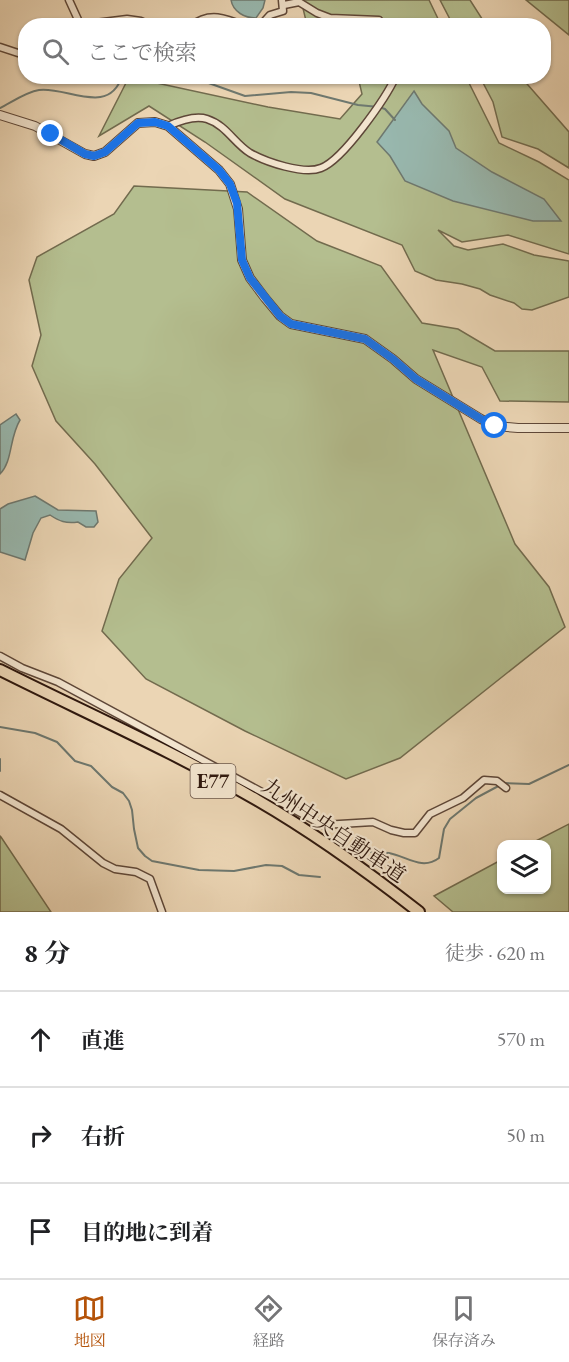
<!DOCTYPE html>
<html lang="ja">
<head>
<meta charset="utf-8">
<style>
	body { margin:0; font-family:"EB Garamond","Noto Serif JP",serif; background:#f6f6f6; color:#202124 }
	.controls { position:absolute; right:18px; bottom:18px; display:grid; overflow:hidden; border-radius:12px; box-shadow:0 2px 4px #0004 }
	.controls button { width:54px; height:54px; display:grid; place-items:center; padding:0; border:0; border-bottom:2px solid #e0e0e0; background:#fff; color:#202124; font:30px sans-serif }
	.stop { position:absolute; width:18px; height:18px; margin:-14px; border:4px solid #1a73e8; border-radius:50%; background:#fff }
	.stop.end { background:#1a73e8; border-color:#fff; box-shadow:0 2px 6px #0008 }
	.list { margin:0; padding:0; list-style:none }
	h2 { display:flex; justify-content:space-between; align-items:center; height:78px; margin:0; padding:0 24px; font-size:26px }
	h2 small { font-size:20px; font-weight:400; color:#757577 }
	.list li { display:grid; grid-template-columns:39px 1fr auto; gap:18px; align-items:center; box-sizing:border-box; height:96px; padding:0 24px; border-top:2px solid #e0e0e0 }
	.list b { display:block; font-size:22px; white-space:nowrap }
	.list em { font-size:20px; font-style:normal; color:#757577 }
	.icon { flex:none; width:33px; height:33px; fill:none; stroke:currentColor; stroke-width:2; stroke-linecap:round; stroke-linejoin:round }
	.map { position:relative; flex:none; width:569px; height:912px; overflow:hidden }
	.search { position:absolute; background:#fff; box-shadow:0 2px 4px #0004; left:18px; right:18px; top:18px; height:66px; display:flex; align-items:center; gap:15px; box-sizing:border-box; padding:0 21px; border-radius:24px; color:#757577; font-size:22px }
	.sheet { height:366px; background:#fff }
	nav { display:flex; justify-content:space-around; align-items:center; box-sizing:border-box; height:84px; border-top:2px solid #e0e0e0; background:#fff; font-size:16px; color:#757577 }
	nav a { display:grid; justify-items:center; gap:3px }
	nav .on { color:#b45309 }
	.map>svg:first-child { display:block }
	.green { fill:#b4be8f; stroke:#726b4e; stroke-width:1.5 }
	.water { fill:#98b8af; stroke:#6e786f; stroke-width:1.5 }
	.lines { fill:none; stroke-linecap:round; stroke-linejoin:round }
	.stream { stroke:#6e786f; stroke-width:2 }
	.minor-casing { stroke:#5e4738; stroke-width:9 }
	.tertiary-casing { stroke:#5e4738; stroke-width:10 }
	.motorway-casing { stroke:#2f180e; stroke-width:14 }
	.minor { stroke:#f2e4ce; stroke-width:6 }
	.tertiary { stroke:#f2e4ce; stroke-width:8 }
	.motorway { stroke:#ebd5b4; stroke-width:10 }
	.route { stroke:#1a73e8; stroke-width:8 }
	.labels { text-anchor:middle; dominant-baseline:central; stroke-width:4.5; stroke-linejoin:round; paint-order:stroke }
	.shield { fill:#f2e4ce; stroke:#6a5548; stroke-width:1.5 }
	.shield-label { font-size:20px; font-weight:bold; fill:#2f180e }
	.street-label { font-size:21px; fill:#2f180e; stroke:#f2e4ce }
</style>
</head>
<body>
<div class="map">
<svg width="569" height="912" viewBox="0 0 569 912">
	<rect width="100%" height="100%" fill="#ebd5b4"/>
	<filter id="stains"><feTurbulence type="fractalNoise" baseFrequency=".00333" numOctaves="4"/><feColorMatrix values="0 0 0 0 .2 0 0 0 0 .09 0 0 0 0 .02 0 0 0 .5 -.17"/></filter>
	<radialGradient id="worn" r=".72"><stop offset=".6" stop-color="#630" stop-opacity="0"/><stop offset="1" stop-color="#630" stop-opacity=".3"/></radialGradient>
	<g class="green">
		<path d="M 301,0 L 429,0 L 441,25 L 307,25 Z"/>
		<path d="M 440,0 L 470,0 L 486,25 L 453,25 Z"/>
		<path d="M 526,0 L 569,0 L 569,35 Z"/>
		<path d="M 129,77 L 268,107 L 340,119 L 362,94 L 358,77 L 466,77 L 499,143 L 539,162 L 569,180 L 569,254 L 508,235 L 462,242 L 438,230 L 454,246 L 468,250 L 503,244 L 534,255 L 569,261 L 569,297 L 532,310 L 522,309 L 514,303 L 490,295 L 480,289 L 462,284 L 436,280 L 415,271 L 402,245 L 285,199 L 205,142 L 149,106 L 99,136 Z"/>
		<path d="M 480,77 L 521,77 L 569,132 L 569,168 L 538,149 L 502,137 L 493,102 Z"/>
		<path d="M 134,186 L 247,192 L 317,241 L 381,266 L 422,323 L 458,329 L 495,351 L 569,351 L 569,402 L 500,401 L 482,367 L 433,350 L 515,544 L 549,587 L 565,627 L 400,758 L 346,779 L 245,731 L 146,679 L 102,631 L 119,579 L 152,538 L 95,464 L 56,421 L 32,366 L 41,335 L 29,280 L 37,257 L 114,214 Z"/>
		<path d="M 569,824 L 569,912 L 453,912 L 434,896 L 501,860 L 502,890 L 546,890 L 546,844 L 530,844 Z"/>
		<path d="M 0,836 L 1,837 L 51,912 L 0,912 Z"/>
	</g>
	<g class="water">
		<path d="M 231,0 L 265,0 L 263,8 L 256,18 C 245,18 233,12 231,0 Z"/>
		<path d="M 414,91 L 422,104 L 449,131 L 456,148 L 492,172 L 544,199 L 561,221 L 533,221 L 453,201 L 405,181 L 390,156 L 377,142 Z"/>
		<path d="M 16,414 L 20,420 C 9,438 13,461 0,474 L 0,425 Z"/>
		<path d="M 35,496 L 58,510 L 96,511 L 98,522 L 94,527 L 86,527 L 78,522 C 66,524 59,521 50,515 L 41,518 L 33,533 L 25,560 L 0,552 L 0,509 L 8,504 Z"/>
	</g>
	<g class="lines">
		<g class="stream">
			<path d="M 189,76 L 245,96 L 291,92 L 311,93 L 358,105 L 379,107 L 385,109 L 395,120"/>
			<path d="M 0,108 C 12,102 26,92 39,90 C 66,86 109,117 122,76"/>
			<path d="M 0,727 L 35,733 L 57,742 L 75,761 L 91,766 L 112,787 L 123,793 L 129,801 L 132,810 L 134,829 L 138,848 L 145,856 L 152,861 L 199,870 L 234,871 L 266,865 L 282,866 L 299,875 L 320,877"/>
			<path d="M 0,759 L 0,771"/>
			<path d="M 370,852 C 376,853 383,852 389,853 C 406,856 422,871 439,858 L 444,829 L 450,819 L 476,798 L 504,783 L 529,784 L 569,765"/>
		</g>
		<defs>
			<g id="minor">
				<path d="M 69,0 L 80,24"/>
				<path d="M 284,5 L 299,2 L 317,13 L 330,18 L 379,20 L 383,26"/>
				<path d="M 72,26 L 127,19 L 141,21 L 152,26"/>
				<path d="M 191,26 C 209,11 226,18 245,26"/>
				<path d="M 260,26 L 270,15 L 283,11 L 282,0"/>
				<path d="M 0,47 L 18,53 L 26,52"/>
				<path d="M 168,126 C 179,121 195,115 207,119 C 226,125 234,143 250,153 C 266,162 304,175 321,168 C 343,160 386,98 396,76"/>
				<path d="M 0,656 L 22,668 L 58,682 L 323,825 L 373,822 L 391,830 L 404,833 L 415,833 L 430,814 L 463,798 L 484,780 L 497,781 L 506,788"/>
				<path d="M 0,795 L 61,829 L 103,863 L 115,869 L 136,872 L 150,879 L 162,912"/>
			</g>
			<path id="tertiary" d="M 0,115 L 35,126 L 85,154 L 94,156 L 105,152 L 138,123 L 155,122 L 168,126 L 219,170 L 230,184 L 238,209 L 242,260 L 250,278 L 265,298 L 280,316 L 291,324 L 365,339 L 393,359 L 416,379 L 481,419 L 495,426 L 518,428 L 569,428"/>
			<path id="motorway" d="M 0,670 C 86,713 174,752 257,800 C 314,833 368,872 419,912"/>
		</defs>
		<use href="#minor" class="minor-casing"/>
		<use href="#tertiary" class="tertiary-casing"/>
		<use href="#motorway" class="motorway-casing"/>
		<use href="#minor" class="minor"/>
		<use href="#tertiary" class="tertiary"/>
		<use href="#motorway" class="motorway"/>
	</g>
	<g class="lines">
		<path class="route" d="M 51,134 L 85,154 L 94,156 L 105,152 L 138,123 L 155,122 L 168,126 L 219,170 L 230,184 L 237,203 L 242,260 L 250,278 L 280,316 L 291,324 L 365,339 L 393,359 L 416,379 L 481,419 L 495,426"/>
	</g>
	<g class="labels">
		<rect class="shield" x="190.5" y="764" width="45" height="34" rx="4.5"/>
		<g class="shield-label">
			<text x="213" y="781">E77</text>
		</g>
		<g class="street-label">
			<text transform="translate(334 830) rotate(34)">九州中央自動車道</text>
		</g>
	</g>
	<rect width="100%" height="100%" filter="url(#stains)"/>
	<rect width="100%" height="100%" fill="url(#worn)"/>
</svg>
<div class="controls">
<button><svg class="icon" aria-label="layers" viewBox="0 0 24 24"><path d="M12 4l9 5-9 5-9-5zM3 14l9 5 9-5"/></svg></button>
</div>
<div class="stop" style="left:495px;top:426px"></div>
<div class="stop end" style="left:51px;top:134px"></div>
<div class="search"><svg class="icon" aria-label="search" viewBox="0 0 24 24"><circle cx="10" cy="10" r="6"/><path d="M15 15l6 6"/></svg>ここで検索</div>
</div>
<section class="sheet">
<h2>8 分<small>徒歩 · 620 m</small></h2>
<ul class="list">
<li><svg class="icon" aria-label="ahead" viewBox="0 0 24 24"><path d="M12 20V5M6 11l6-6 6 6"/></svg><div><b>直進</b></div><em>570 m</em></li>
<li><svg class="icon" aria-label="right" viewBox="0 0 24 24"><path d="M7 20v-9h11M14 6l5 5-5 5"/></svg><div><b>右折</b></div><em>50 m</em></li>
<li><svg class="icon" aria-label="arrive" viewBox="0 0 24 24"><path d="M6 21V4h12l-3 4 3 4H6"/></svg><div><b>目的地に到着</b></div></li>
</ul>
</section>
<nav>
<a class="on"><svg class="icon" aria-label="map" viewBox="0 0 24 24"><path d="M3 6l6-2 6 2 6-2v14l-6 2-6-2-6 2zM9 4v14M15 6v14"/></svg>地図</a>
<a><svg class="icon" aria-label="directions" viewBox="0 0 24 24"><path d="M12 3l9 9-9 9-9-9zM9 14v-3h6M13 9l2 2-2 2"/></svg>経路</a>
<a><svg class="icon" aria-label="saved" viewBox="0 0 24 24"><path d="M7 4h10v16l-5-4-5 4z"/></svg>保存済み</a>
</nav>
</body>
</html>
